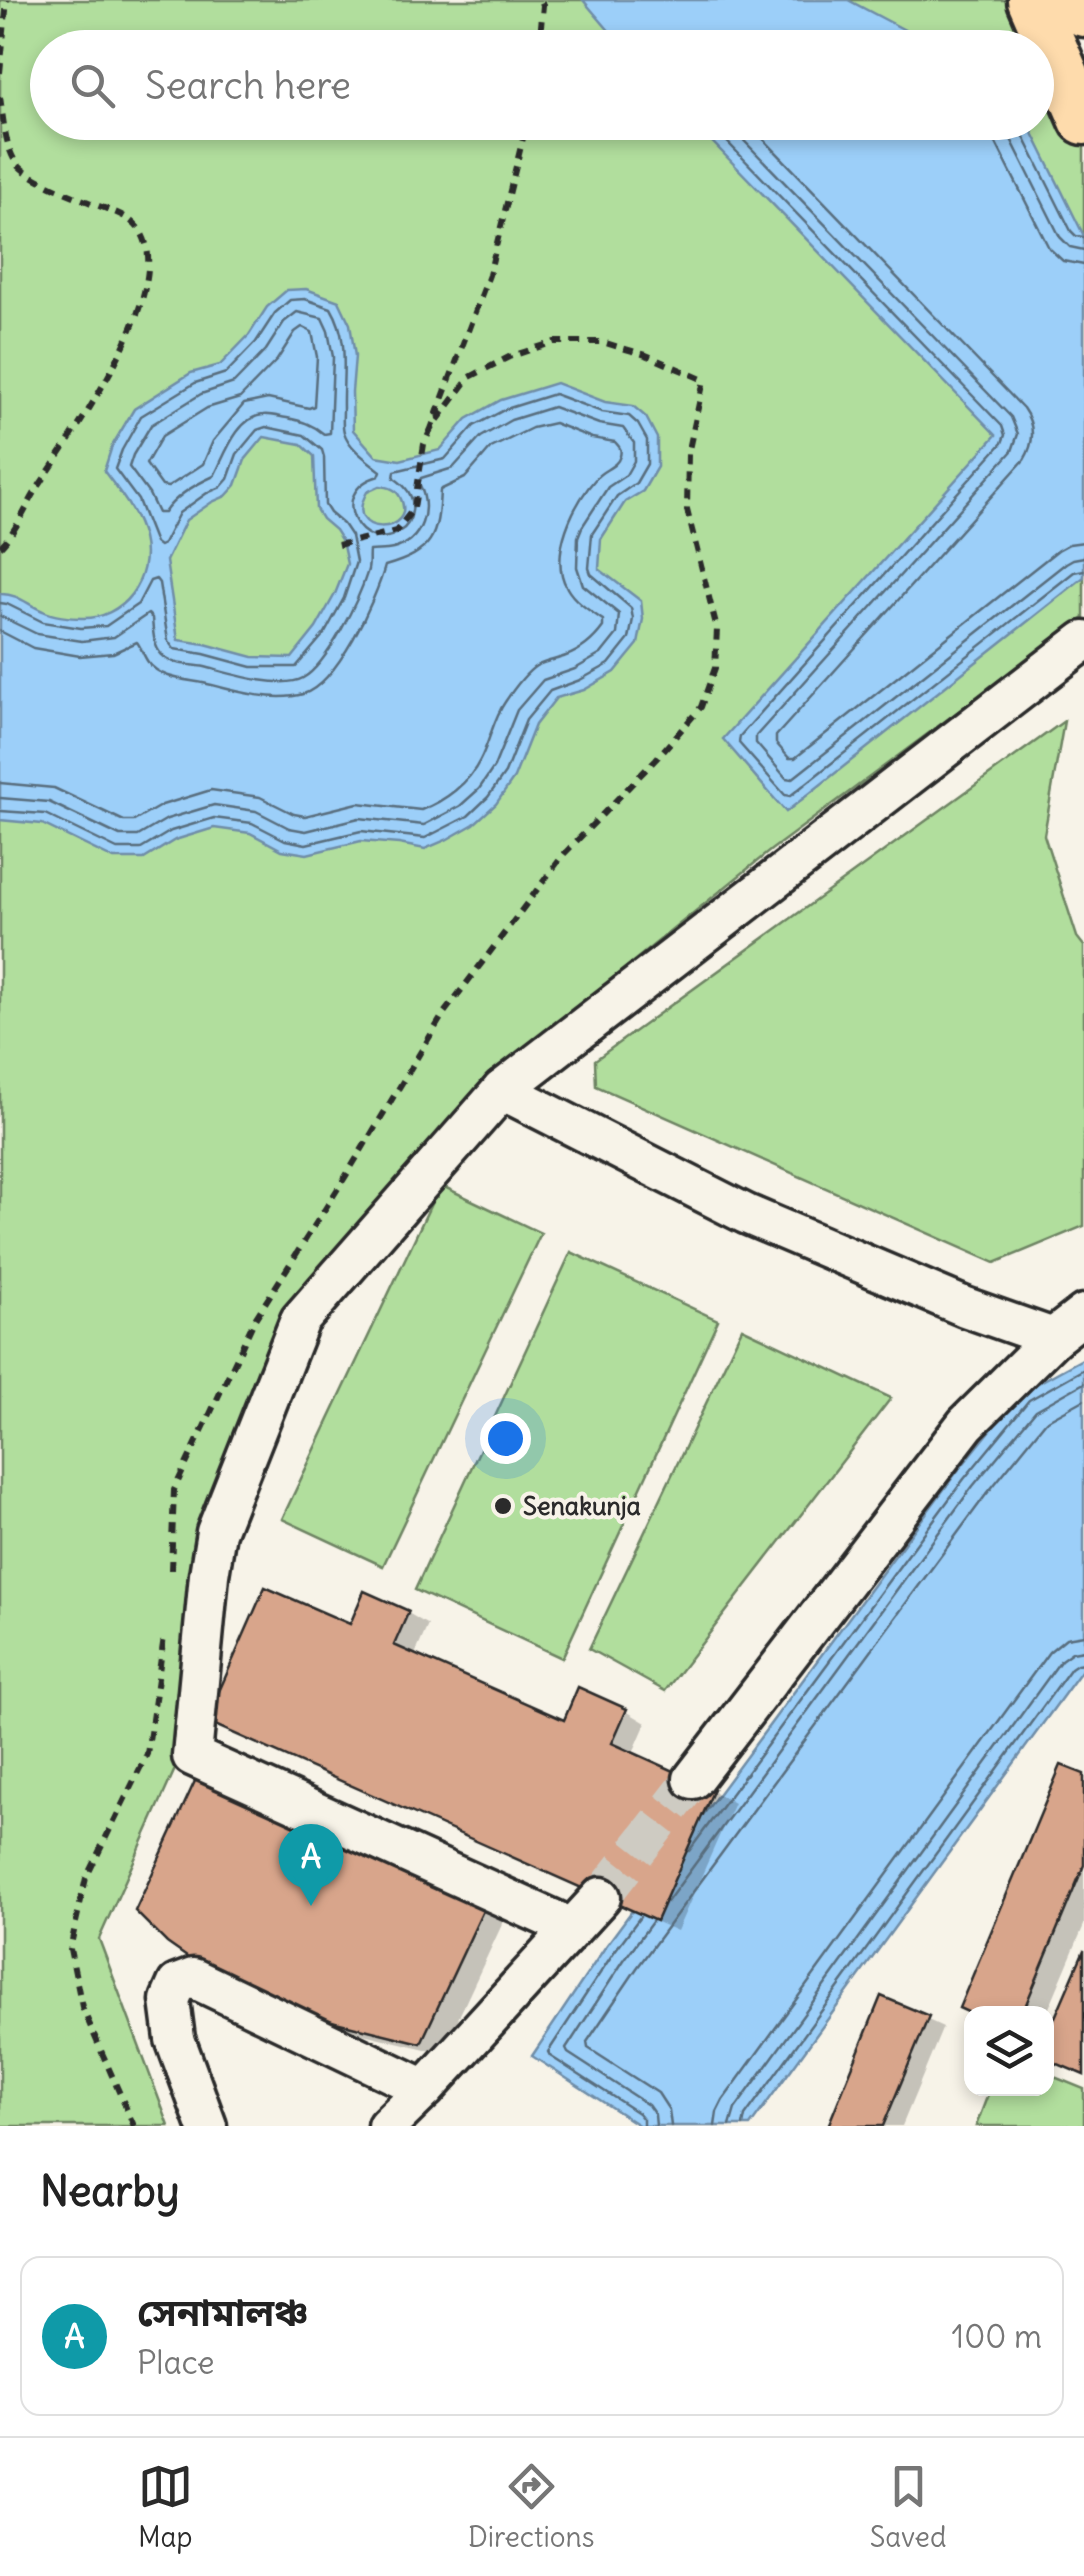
<!DOCTYPE html>
<html lang="en">
<head>
<meta charset="utf-8">
<style>
	body { margin:0; font-family:Delius,"Noto Sans Bengali",sans-serif; background:#f6f6f6; color:#222 }
	.controls { position:absolute; right:30px; bottom:30px; display:grid; overflow:hidden; border-radius:20px; box-shadow:0 5px 15px #0003 }
	.controls button { width:90px; height:90px; display:grid; place-items:center; padding:0; border:0; border-bottom:2px solid #e0e0e0; background:#fff; color:#222; font:50px sans-serif }
	.you { position:absolute; left:505px; top:1438px; width:35px; height:35px; margin:-25px; border:8px solid #fff; border-radius:50%; background:#1a73e8; box-shadow:0 0 0 15px #1a73e833 }
	.badge { display:grid; place-items:center; width:65px; height:65px; border-radius:50%; background:#2b2b2b; color:#fff; font-size:32px; font-weight:700 }
	.pin { position:absolute; translate:-50% -82px; filter:drop-shadow(0 2px 5px #0008) }
	.pin::after { content:''; position:absolute; top:52px; width:35px; height:30px; background:inherit; clip-path:polygon(0 0,100% 0,50% 100%) }
	.list { margin:0; padding:0; list-style:none }
	h2 { display:flex; justify-content:space-between; align-items:center; height:130px; margin:0; padding:0 40px; font-size:42px }
	h2 small { font-size:32px; font-weight:400; color:#767676 }
	.list li { display:grid; grid-template-columns:65px 1fr auto; gap:30px; align-items:center; box-sizing:border-box; height:160px; margin:0 20px 20px; padding:0 20px; border:2px solid #e0e0e0; border-radius:20px }
	.list b { display:block; font-size:38px; white-space:nowrap }
	.list p { margin:0; font-size:32px; white-space:nowrap; color:#767676 }
	.list em { font-size:32px; font-style:normal; color:#767676 }
	.icon { flex:none; width:55px; height:55px; fill:none; stroke:currentColor; stroke-width:2; stroke-linecap:round; stroke-linejoin:round }
	.map { position:relative; flex:none; width:1084px; height:2126px; overflow:hidden }
	.search { position:absolute; background:#fff; box-shadow:0 5px 15px #0003; left:30px; right:30px; top:30px; height:110px; display:flex; align-items:center; gap:25px; box-sizing:border-box; padding:0 35px; border-radius:55px; color:#767676; font-size:38px }
	.sheet { height:310px; background:#fff }
	nav { display:flex; justify-content:space-around; align-items:center; box-sizing:border-box; height:140px; border-top:2px solid #e0e0e0; background:#fff; font-size:28px; color:#767676 }
	nav a { display:grid; justify-items:center; gap:5px }
	nav .on { color:#2b2b2b }
	.map>svg:first-child { display:block }
	.green { fill:#b1de9d; stroke:#6e8464; stroke-width:2.5; fill-rule:evenodd }
	.water { fill:#9ccff9; stroke:#6f8da7; stroke-width:2.5; fill-rule:evenodd }
	.shadow { fill:#0003 }
	.lines { fill:none; stroke-linecap:round; stroke-linejoin:round }
	.shore { stroke:#586d7d; stroke-width:2.5 }
	.building { fill:#d8a58b; stroke:#2b2b2b; stroke-width:2.5 }
	.minor-tunnel { stroke:#cecbc2; stroke-width:38; stroke-dasharray:38 19; stroke-linecap:butt }
	.minor-casing { stroke:#2b2b2b; stroke-width:45 }
	.major-casing { stroke:#2b2b2b; stroke-width:55 }
	.path { stroke:#2b2b2b; stroke-width:6; stroke-dasharray:10 8; stroke-linecap:butt }
	.minor { stroke:#f7f3e8; stroke-width:38 }
	.major { stroke:#fedbac; stroke-width:48 }
	.poi-dot { fill:#2b2b2b; stroke:#f7f3e8; stroke-width:4 }
	.labels { text-anchor:middle; dominant-baseline:central; stroke-width:8; stroke-linejoin:round; paint-order:stroke }
	.poi-label { font-size:25px; font-weight:bold; fill:#2b2b2b; stroke:#f7f3e8; text-anchor:start }
</style>
</head>
<body>
<div class="map">
<svg width="1084" height="2126" viewBox="0 0 1084 2126">
	<rect width="100%" height="100%" fill="#f7f3e8"/>
	<filter id="ink" filterUnits="userSpaceOnUse"><feTurbulence type="fractalNoise" baseFrequency=".01" numOctaves="2"/><feDisplacementMap in="SourceGraphic" scale="20" xChannelSelector="R" yChannelSelector="G"/><feConvolveMatrix kernelMatrix="1 2 1 2 8 2 1 2 1" color-interpolation-filters="sRGB"/></filter>
	<g filter="url(#ink)">
		<g class="green">
			<path d="M 0,0 L 1022,0 L 1084,141 L 1084,618 L 771,850 L 494,1074 L 290,1312 L 203,1524 L 188,1740 L 99,1939 L 169,2126 L 0,2126 ZM 48,48 L 1036,48 L 1036,122 L 48,122 Z"/>
			<path d="M 1064,721 L 1044,835 L 1077,937 L 1084,946 L 1084,1226 L 995,1263 L 596,1086 L 595,1060 Z"/>
			<path d="M 440,1185 L 541,1233 L 383,1566 L 282,1519 Z"/>
			<path d="M 571,1252 L 718,1320 L 562,1658 L 415,1590 Z"/>
			<path d="M 742,1328 L 891,1398 L 665,1691 L 589,1649 Z"/>
			<path d="M 1047,2074 L 1084,2089 L 1084,2126 L 976,2126 L 990,2089 L 1046,2088 Z"/>
		</g>
		<g class="water">
			<path d="M 583,0 L 848,0 L 937,47 L 623,47 Z"/>
			<path d="M 694,123 L 1028,123 L 1084,236 L 1084,577 L 786,812 L 723,739 L 996,435 Z"/>
			<path d="M 306,289 L 339,301 L 350,324 L 355,356 L 352,392 L 353,430 L 376,456 L 400,460 L 440,450 L 467,419 L 501,400 L 556,383 L 605,402 L 633,406 L 646,417 L 657,438 L 657,467 L 643,491 L 625,502 L 601,539 L 599,569 L 641,601 L 643,619 L 638,644 L 615,672 L 584,690 L 556,698 L 535,725 L 514,778 L 496,804 L 474,824 L 446,840 L 425,849 L 399,844 L 361,841 L 307,854 L 282,850 L 250,833 L 214,828 L 175,840 L 144,859 L 114,859 L 42,824 L 0,820 L 0,594 C 17,593 28,605 43,611 C 53,616 70,618 81,618 C 123,620 153,579 143,538 C 137,512 119,492 104,471 L 112,446 L 134,409 L 191,373 L 220,365 L 249,335 L 267,307 L 287,290 ZM 264,437 L 301,444 L 314,456 L 316,509 L 322,519 L 335,530 L 342,541 L 347,564 L 335,594 L 316,628 L 292,658 L 253,657 L 205,644 L 178,640 L 166,561 L 186,520 L 212,502 L 226,496 L 236,485 L 245,460 ZM 380,486 C 389,487 396,489 400,497 C 420,535 340,539 367,492 Z"/>
			<path d="M 1084,1358 L 1084,1667 L 750,2126 L 640,2126 L 532,2056 L 606,1946 L 956,1473 L 1022,1392 Z"/>
		</g>
		<g class="shadow">
			<path d="M 408,1613 L 428,1625 L 414,1657 L 565,1724 L 626,1711 L 646,1723 L 632,1755 L 713,1791 L 734,1803 L 677,1931 L 229,1731 L 209,1720 L 351,1627 Z"/>
			<path d="M 202,1772 L 506,1916 L 442,2053 L 330,2026 L 138,1910 Z"/>
			<path d="M 1084,1777 L 1084,1925 L 1046,2015 L 973,2014 Z"/>
			<path d="M 883,1999 L 943,2027 L 902,2126 L 831,2126 Z"/>
		</g>
		<g class="lines">
			<g class="shore">
				<path d="M 708,122 L 1002,426 L 1005,435 L 1002,443 L 740,736 L 739,743 L 785,795 L 790,796 L 1074,572 L 1084,570"/>
				<path d="M 726,122 L 1011,417 L 1018,434 L 1012,451 L 756,736 L 756,743 L 786,778 L 792,779 L 1066,563 L 1073,559 L 1084,557"/>
				<path d="M 747,122 L 1023,408 C 1035,425 1035,442 1024,460 L 776,736 L 776,743 L 789,758 L 795,758 L 1058,550 L 1069,544 L 1084,542"/>
				<path d="M 992,122 L 995,141 L 1049,248 L 1063,261 L 1084,265"/>
				<path d="M 1007,122 L 1009,135 L 1060,237 L 1070,247 L 1084,250"/>
				<path d="M 1020,122 L 1021,131 L 1071,231 L 1076,236 L 1084,237"/>
				<path d="M 297,312 L 322,318 L 328,331 L 333,357 L 330,433 L 324,434 C 312,424 302,421 287,418 C 279,417 271,414 263,415 C 236,417 224,458 214,476 C 196,484 175,496 164,513 L 158,513 L 149,494 L 129,467 L 133,455 L 151,425 L 201,394 L 234,383 L 266,350 L 284,322 Z"/>
				<path d="M 302,327 L 312,332 L 317,357 L 314,406 L 309,408 L 268,399 L 244,404 L 213,441 L 203,464 L 168,487 L 162,486 L 146,464 L 162,436 L 207,408 L 240,398 L 277,360 L 295,332 Z"/>
				<path d="M 0,603 L 7,604 L 43,622 L 81,628 L 106,626 L 138,604 L 150,581 L 156,579 L 159,583 L 168,641 L 174,649 L 204,654 L 252,667 L 296,667 L 325,633 L 344,598 L 356,562 L 351,536 L 343,524 L 330,513 L 325,505 L 324,457 L 322,450 L 304,435 L 266,427 L 257,430 L 237,454 L 228,479 L 221,487 L 207,493 L 179,513 L 163,544 L 159,546 L 155,543 L 138,500 L 115,469 L 122,450 L 141,416 L 195,383 L 226,373 L 256,342 L 275,313 L 290,300 L 305,299 L 331,308 C 350,340 342,373 343,409 C 343,416 342,426 344,432 C 349,449 370,462 381,471 L 379,476 C 324,491 362,559 400,531 C 407,527 411,519 412,511 C 415,496 406,486 394,478 L 395,471 L 445,459 L 474,426 L 506,409 L 554,394 L 602,412 L 629,416 L 638,424 L 647,440 L 647,464 L 636,483 L 617,496 L 592,534 L 589,568 L 591,574 L 631,608 L 633,619 L 629,639 L 609,664 L 580,680 L 550,691 L 526,720 L 505,773 L 488,797 L 468,816 L 425,838 L 361,831 L 306,844 L 285,840 L 252,823 L 214,818 L 171,831 L 141,849 L 117,849 L 45,814 L 0,811"/>
				<path d="M 0,616 L 37,634 L 82,641 L 114,637 L 148,614 L 152,618 C 153,630 153,646 162,655 C 172,666 191,664 205,667 C 229,673 281,690 303,678 C 327,665 359,599 367,573 C 370,566 368,558 369,551 C 376,550 385,551 393,549 C 423,541 432,509 419,483 L 421,478 L 453,468 L 481,437 L 511,420 L 553,407 L 599,424 L 623,428 L 634,443 L 634,461 L 626,475 L 608,487 L 582,527 L 578,537 L 577,567 L 583,585 L 619,614 L 617,634 L 601,654 L 575,669 L 543,680 L 517,710 L 494,767 L 479,789 L 460,806 L 424,825 L 359,818 L 306,831 L 289,828 L 256,811 L 214,805 L 167,819 L 138,836 L 120,836 L 49,802 L 0,798"/>
				<path d="M 0,631 L 33,648 L 80,656 L 113,653 L 137,642 C 141,647 143,655 148,662 C 162,681 190,679 212,685 C 238,692 276,702 303,694 C 337,684 376,599 385,566 C 433,552 438,537 440,490 L 465,478 L 491,448 L 532,428 L 554,423 L 592,438 L 615,442 C 619,447 622,448 620,456 C 617,467 604,469 597,477 C 574,503 548,554 567,588 C 574,601 590,611 603,620 L 603,627 C 593,641 582,650 566,656 C 556,660 545,661 536,666 C 524,674 513,690 505,702 C 493,719 490,741 480,760 C 469,783 445,801 421,810 L 358,803 L 305,816 L 294,814 L 260,797 L 211,790 L 162,805 L 134,821 L 124,821 L 54,788 L 0,783"/>
				<path d="M 689,1851 L 964,1479 L 1029,1400 L 1084,1369"/>
				<path d="M 667,1902 L 973,1486 L 1036,1410 L 1084,1383"/>
				<path d="M 640,1917 L 614,1952 L 548,2052 L 550,2056 L 638,2113 L 643,2119 L 643,2126"/>
				<path d="M 652,1922 L 624,1960 L 566,2049 L 568,2053 L 648,2105 L 655,2115 L 656,2126"/>
				<path d="M 671,2126 L 669,2110 L 658,2093 L 588,2048 L 587,2042 L 637,1968 L 985,1496 L 1046,1421 L 1084,1400"/>
				<path d="M 715,2126 L 717,2112 L 723,2100 L 1049,1652 L 1066,1638 L 1084,1635"/>
				<path d="M 730,2126 L 735,2109 L 1061,1660 L 1072,1652 L 1084,1650"/>
				<path d="M 743,2126 L 745,2116 L 1071,1668 L 1077,1664 L 1084,1663"/>
			</g>
		</g>
		<g class="building">
			<path d="M 265,1587 L 350,1624 L 364,1591 L 409,1611 L 394,1645 L 564,1720 L 578,1687 L 627,1709 L 612,1743 L 714,1789 L 656,1921 L 206,1721 Z"/>
			<path d="M 1061,1765 L 1084,1774 L 1084,1865 L 1022,2014 L 972,2014 L 959,2008 Z"/>
			<path d="M 201,1768 L 487,1902 L 421,2043 L 307,2015 L 214,1976 L 167,1943 L 135,1911 Z"/>
			<path d="M 1084,1950 L 1084,2075 L 1046,2059 L 1046,2038 Z"/>
			<path d="M 881,1996 L 929,2016 L 883,2126 L 828,2126 Z"/>
		</g>
		<g class="lines">
			<path class="minor-tunnel" d="M 601,1897 L 693,1779"/>
			<defs>
				<g id="minor">
					<path d="M 502,1090 L 746,1214 L 965,1307 L 1053,1338"/>
					<path d="M 693,1779 L 966,1424 L 1053,1338 L 1084,1314"/>
					<path d="M 572,1928 L 192,1756 L 209,1575 L 216,1532 L 300,1320 L 502,1090 L 1084,641"/>
					<path d="M 207,2126 L 175,2039 L 170,2000 L 177,1984 L 193,1978 L 425,2089"/>
					<path d="M 387,2126 L 425,2089 L 601,1897"/>
				</g>
				<g id="major">
					<path d="M 1032,0 L 1084,120"/>
					<path d="M 1079,0 L 1084,12"/>
				</g>
			</defs>
			<use href="#minor" class="minor-casing"/>
			<use href="#major" class="major-casing"/>
			<g class="path">
				<path d="M 539,48 L 543,5 L 541,0"/>
				<path d="M 0,73 L 7,0"/>
				<path d="M 0,97 C 3,116 5,148 17,164 C 30,180 79,198 99,206 C 114,212 127,215 138,228 C 182,283 72,435 41,483 C 26,505 19,528 0,547"/>
				<path d="M 338,545 L 396,531 L 414,508 L 424,444 L 431,429"/>
				<path d="M 171,1570 L 174,1490 L 255,1319 L 344,1179 L 444,1013 L 564,854 L 656,759 L 701,707 L 715,668 L 717,629 L 687,510 L 688,454 L 704,380 L 646,355 L 602,342 L 554,342 L 509,357 L 470,377 L 431,429 L 489,275 L 527,122"/>
				<path d="M 134,2126 L 82,2007 L 70,1949 L 86,1878 L 147,1754 L 164,1637"/>
			</g>
			<use href="#minor" class="minor"/>
			<use href="#major" class="major"/>
		</g>
	</g>
	<circle class="poi-dot" cx="503" cy="1506" r="10"/>
	<g class="labels">
		<g class="poi-label">
			<text x="523" y="1506">Senakunja</text>
		</g>
	</g>
</svg>
<div class="controls">
<button><svg class="icon" aria-label="layers" viewBox="0 0 24 24"><path d="M12 4l9 5-9 5-9-5zM3 14l9 5 9-5"/></svg></button>
</div>
<div class="you"></div>
<div class="pin badge" style="left:311px;top:1906px;background:#0f9aa8">A</div>
<div class="search"><svg class="icon" aria-label="search" viewBox="0 0 24 24"><circle cx="10" cy="10" r="6"/><path d="M15 15l6 6"/></svg>Search here</div>
</div>
<section class="sheet">
<h2>Nearby<small></small></h2>
<ul class="list">
<li><span class="badge" style="background:#0f9aa8">A</span><div><b>সেনামালঞ্চ</b><p>Place</p></div><em>100 m</em></li>
</ul>
</section>
<nav>
<a class="on"><svg class="icon" aria-label="map" viewBox="0 0 24 24"><path d="M3 6l6-2 6 2 6-2v14l-6 2-6-2-6 2zM9 4v14M15 6v14"/></svg>Map</a>
<a><svg class="icon" aria-label="directions" viewBox="0 0 24 24"><path d="M12 3l9 9-9 9-9-9zM9 14v-3h6M13 9l2 2-2 2"/></svg>Directions</a>
<a><svg class="icon" aria-label="saved" viewBox="0 0 24 24"><path d="M7 4h10v16l-5-4-5 4z"/></svg>Saved</a>
</nav>
</body>
</html>
